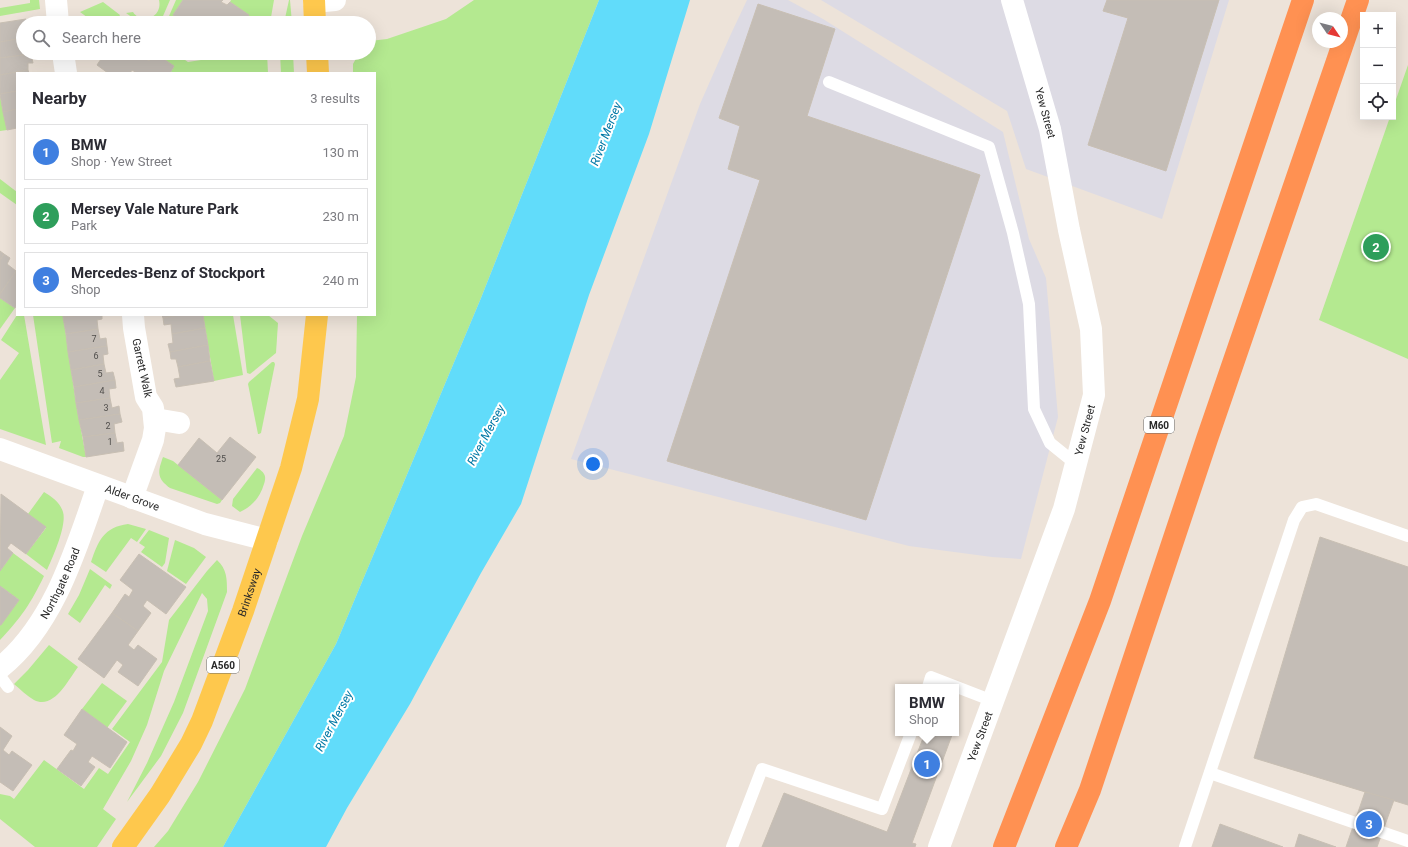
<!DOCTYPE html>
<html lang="en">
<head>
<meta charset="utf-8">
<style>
	body { margin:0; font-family:Roboto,sans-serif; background:#f2f2f3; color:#2b2b33 }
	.controls { position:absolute; right:12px; top:12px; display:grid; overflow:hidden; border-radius:0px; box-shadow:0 4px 16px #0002 }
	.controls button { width:36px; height:36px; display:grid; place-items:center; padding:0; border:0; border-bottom:1px solid #e1e1e2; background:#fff; color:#2b2b33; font:20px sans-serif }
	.compass { position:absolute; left:1312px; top:12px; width:36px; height:36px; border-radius:50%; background:#fff; box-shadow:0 4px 16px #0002; rotate:125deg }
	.you { position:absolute; left:593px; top:464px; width:14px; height:14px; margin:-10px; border:3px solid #fff; border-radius:50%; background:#1a73e8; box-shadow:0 0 0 6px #1a73e833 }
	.badge { display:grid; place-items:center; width:26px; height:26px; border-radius:50%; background:#0f766e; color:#fff; font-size:13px; font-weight:700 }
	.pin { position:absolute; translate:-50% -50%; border:2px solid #fff; box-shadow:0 1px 4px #0006 }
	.popup { position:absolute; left:895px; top:684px; width:64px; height:52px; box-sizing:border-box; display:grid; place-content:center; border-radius:0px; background:#fff; filter:drop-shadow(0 1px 3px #0005); font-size:13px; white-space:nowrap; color:#7c7c81 }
	.popup b { font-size:15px; color:#2b2b33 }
	.popup::after { content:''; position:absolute; left:50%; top:100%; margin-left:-8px; border:8px solid transparent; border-top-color:#fff }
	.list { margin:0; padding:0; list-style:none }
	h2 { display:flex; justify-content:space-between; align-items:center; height:52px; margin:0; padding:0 16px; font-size:17px }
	h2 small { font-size:13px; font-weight:400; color:#7c7c81 }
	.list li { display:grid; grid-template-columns:26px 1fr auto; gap:12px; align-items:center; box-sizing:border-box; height:56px; margin:0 8px 8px; padding:0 8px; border:1px solid #e1e1e2; border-radius:0px }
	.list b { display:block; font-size:15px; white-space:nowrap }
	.list p { margin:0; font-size:13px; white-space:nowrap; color:#7c7c81 }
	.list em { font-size:13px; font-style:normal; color:#7c7c81 }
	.icon { flex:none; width:22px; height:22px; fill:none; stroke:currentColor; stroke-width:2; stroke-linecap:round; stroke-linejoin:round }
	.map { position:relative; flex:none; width:1408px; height:847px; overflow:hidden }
	.search { position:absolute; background:#fff; box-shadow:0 4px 16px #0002; left:16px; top:16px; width:360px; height:44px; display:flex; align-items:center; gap:10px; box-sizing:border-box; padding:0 14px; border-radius:22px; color:#7c7c81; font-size:15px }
	.panel { position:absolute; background:#fff; box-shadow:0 4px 16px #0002; left:16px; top:72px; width:360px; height:244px; border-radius:0px }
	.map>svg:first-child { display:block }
	.industrial { fill:#dddbe4 }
	.green { fill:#b4e990 }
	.water { fill:#61dcfa }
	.building { fill:#c4bdb6; stroke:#c8bfb3 }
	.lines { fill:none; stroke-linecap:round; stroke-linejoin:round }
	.service { stroke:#fff; stroke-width:12 }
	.minor { stroke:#fff; stroke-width:22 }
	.primary { stroke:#fec84d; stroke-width:22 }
	.motorway { stroke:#ff9152; stroke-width:22 }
	.labels { text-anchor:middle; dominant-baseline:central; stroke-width:4; stroke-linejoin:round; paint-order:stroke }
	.number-label { font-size:9px; fill:#504e4c }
	.shield { fill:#fff; stroke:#696969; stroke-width:1 }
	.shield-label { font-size:10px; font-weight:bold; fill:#292929 }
	.street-label { font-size:11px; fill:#292929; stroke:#fff }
	.water-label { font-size:12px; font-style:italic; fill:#0078a5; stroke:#fff }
</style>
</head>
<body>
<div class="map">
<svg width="1408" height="847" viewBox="0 0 1408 847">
	<rect width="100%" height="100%" fill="#ede3d9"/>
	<g class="industrial">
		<path d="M 747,0 L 788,0 L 823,19 L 1003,132 L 1029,239 L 1046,278 L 1058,417 L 1021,559 L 992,557 L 909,546 L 571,459 L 700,104 L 730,36 Z"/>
		<path d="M 821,0 L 1229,0 L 1162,219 L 1026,169 L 1007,111 Z"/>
	</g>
	<g class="green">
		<path d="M 30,0 L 39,0 L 40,9 L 0,16 L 0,8 L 30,3 Z"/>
		<path d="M 159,0 L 170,0 L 160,23 L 140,23 L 126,13 L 133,12 C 142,26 163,17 159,0 Z"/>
		<path d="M 176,0 L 183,0 L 173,15 L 184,23 L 166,23 Z"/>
		<path d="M 231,0 L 274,0 L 270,23 L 243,23 L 249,15 L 230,2 Z"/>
		<path d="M 289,0 L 290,0 L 292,23 L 284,23 Z"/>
		<path d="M 474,0 L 599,0 L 481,298 L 336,644 L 223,847 L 154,847 L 168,831 L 198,782 L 245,689 L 302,536 L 344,436 L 356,377 L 357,315 L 375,315 L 375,73 L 353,73 L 353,64 L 359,53 L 369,53 L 369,42 L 370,41 L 387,39 L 446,19 Z"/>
		<path d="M 103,2 L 120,15 L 116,23 L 111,23 L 115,22 L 115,18 L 112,17 L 103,20 L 103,23 L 95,23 L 80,12 Z"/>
		<path d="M 155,53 L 175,53 L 188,62 L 246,53 L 267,53 L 268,73 L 172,73 L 171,72 L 174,66 Z"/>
		<path d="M 183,53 L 219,53 L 189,57 Z"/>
		<path d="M 280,53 L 293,53 L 294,73 L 281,73 Z"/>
		<path d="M 1408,65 L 1408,359 L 1319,320 L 1390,117 L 1393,117 L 1393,108 Z"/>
		<path d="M 0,96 L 7,130 L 0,131 Z"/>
		<path d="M 0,179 L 17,192 L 17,205 L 0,193 Z"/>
		<path d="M 0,298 L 15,308 L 0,329 Z"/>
		<path d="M 17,315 L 24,315 L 46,445 L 0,429 L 0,380 L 19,353 L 1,340 Z"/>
		<path d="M 33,315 L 63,315 L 76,403 L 86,457 L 83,457 L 59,448 L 61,441 L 52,443 Z"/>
		<path d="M 203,315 L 233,315 L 243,375 L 214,381 Z"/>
		<path d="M 240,315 L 268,315 L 278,323 L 276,353 L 250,374 L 247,373 Z"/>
		<path d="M 272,362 L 274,362 L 275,364 L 261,433 L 259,434 L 258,434 L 248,384 L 249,382 Z"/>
		<path d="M 163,457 L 173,461 L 222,500 L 220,503 L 217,504 L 170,488 C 156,478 158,471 163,457 Z"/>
		<path d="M 257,468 C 260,469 263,472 264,474 C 266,477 265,481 264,484 C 260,497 253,506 240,512 L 232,506 L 233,499 Z"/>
		<path d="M 44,492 C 52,497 60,502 63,512 C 67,525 53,557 47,570 L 26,554 L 46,528 L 28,514 Z"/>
		<path d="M 128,524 L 146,529 L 137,542 L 131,538 L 106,572 L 91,562 C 98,541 104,527 128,524 Z"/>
		<path d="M 149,530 L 169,538 L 165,563 L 162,567 L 141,552 L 145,547 L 139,543 Z"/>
		<path d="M 175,540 L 194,548 L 206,557 L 186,584 L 167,571 Z"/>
		<path d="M 13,553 L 44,576 C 31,603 21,618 0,640 L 0,625 L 19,600 L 0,586 L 0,571 Z"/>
		<path d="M 217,560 C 227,569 227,579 227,592 L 183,713 L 161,756 L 127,802 L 147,763 L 174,702 L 208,611 L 207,599 L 202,593 L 164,671 L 147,725 L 131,761 L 103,809 L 116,819 L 97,847 L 35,847 L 0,819 L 0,794 L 10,796 L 14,799 L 44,760 L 84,789 L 99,768 L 108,774 L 130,742 L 112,729 L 162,662 L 169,620 L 207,571 Z"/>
		<path d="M 90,569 L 112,585 L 110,589 L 105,585 L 80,623 L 68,614 L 79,595 Z"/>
		<path d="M 49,645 L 78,667 C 68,680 54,710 34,700 C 27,696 20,689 14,684 L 28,670 Z"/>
		<path d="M 102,683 L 127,701 L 107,728 L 82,709 Z"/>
	</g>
	<path class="water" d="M 599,0 L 690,0 L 649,134 L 589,295 L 521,504 L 481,573 L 410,704 L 347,808 L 326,847 L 223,847 L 336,644 L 481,298 Z"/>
	<g class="building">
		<path d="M 183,0 L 223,0 L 221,2 L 227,5 L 230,2 L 249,15 L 243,23 L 215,23 L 216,21 L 210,17 L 206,23 L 184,23 L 173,15 Z"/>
		<path d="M 1107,0 L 1219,0 L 1166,171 L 1088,145 L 1128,18 L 1103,11 Z"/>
		<path d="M 758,4 L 835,29 L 807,116 L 980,175 L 866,520 L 667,461 L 760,180 L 728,169 L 740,126 L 719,118 Z"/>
		<path d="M 26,19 L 26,23 L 23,23 L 23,38 L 0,42 L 0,23 Z"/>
		<path d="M 23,38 L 23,53 L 31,54 L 0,58 L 0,42 Z"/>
		<path d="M 105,53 L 145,53 L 143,57 L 149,61 L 155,53 L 174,66 L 170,73 L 137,73 L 132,70 L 130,73 L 108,73 L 97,65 Z"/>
		<path d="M 31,54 L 33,63 L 28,63 L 28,70 L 0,75 L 0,58 Z"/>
		<path d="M 28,70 L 29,73 L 17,73 L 17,91 L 0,94 L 0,75 Z"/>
		<path d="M 17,91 L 17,109 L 3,112 L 0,94 Z"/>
		<path d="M 17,109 L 17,128 L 7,130 L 3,112 Z"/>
		<path d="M 0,251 L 4,254 L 0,260 Z"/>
		<path d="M 4,254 L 10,258 L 7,264 L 16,271 L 0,294 L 0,260 Z"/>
		<path d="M 16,271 L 17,304 L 15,308 L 0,298 L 0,294 Z"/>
		<path d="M 63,315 L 82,315 L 63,317 Z"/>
		<path d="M 82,315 L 102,315 L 102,319 L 97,320 L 98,329 L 66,334 L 63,317 Z"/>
		<path d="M 162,315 L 179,315 L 163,318 Z"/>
		<path d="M 179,315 L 203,315 L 205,328 L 172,334 L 171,324 L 164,325 L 163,318 Z"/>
		<path d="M 205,328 L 208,345 L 170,352 L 168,344 L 173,343 L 172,334 Z"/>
		<path d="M 98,329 L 100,339 L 106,338 L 107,346 L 68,352 L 66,334 Z"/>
		<path d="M 208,345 L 210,361 L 178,367 L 176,359 L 171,359 L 170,352 Z"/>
		<path d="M 107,346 L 108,354 L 103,355 L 104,364 L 71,370 L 68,352 Z"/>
		<path d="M 210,361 L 214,381 L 176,387 L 174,379 L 180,378 L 178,367 Z"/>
		<path d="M 104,364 L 106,373 L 113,372 L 115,380 L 74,387 L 71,370 Z"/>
		<path d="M 115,380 L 116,388 L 109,389 L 110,398 L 76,403 L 74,387 Z"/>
		<path d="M 110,398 L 112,408 L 119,406 L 120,414 L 79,420 L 76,403 Z"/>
		<path d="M 120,414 L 122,422 L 114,424 L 115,433 L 83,437 L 79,420 Z"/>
		<path d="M 115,433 L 117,443 L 123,442 L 124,451 L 86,457 L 83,437 Z"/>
		<path d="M 230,437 L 256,457 L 222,500 L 178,465 L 199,438 L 217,453 Z"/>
		<path d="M 1,494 L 46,527 L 26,554 L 11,543 L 7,548 L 13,553 L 0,571 Z"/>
		<path d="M 1320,537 L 1408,567 L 1408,805 L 1254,758 Z"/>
		<path d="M 139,554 L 186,587 L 166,614 L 147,600 L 143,606 L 151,613 L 138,631 L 112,613 L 125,594 L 129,597 L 133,590 L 120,580 Z"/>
		<path d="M 0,586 L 19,600 L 1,625 L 0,625 Z"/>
		<path d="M 112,613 L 138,631 L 128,645 L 134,650 L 138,645 L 157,659 L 138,686 L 118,672 L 123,665 L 117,660 L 104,678 L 78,659 Z"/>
		<path d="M 82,709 L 127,742 L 110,768 L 92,756 L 88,762 L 95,767 L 81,786 L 57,769 L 71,750 L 73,751 L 77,744 L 64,735 Z"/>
		<path d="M 0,727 L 12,736 L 3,750 L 9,755 L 12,751 L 32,765 L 13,791 L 0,782 Z"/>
		<path d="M 925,733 L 945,733 L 952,735 L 912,843 L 916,844 L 915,847 L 762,847 L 784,793 L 887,832 Z"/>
		<path d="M 1365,792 L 1394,800 L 1377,847 L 1346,847 Z"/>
		<path d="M 1220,824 L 1283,847 L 1212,847 Z"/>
		<path d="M 1299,834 L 1336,847 L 1295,847 Z"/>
	</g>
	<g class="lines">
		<g class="service">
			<path d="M 829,82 L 989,147 L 1013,233 L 1029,304 L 1034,409 L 1050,443 L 1076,464"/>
			<path d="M 0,676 L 8,687"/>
			<path d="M 928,687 L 931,677 L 993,701"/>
			<path d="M 1210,773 L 1408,841"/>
			<path d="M 732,847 L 762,769 L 882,809 L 911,733"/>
			<path d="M 1185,847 L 1294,520 L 1302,507 L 1316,504 L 1408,536"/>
		</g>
		<g class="minor">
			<path d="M 56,0 L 58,23"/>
			<path d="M 314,2 L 335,0"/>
			<path d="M 63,53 L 66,73"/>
			<path d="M 155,419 L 179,423"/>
			<path id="s1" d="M 0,449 L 205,524 L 267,540"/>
			<path d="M 132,498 L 153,440 L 155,428 L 153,408 L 146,397 L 134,328 L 133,315"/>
			<path id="s2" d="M 0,668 C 54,625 76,549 98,486"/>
			<path id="s3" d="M 939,847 L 1064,509 L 1094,395 L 1091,329 L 1069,230 L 1050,129 L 1012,0"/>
		</g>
		<g class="primary">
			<path d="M 314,0 L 315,23"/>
			<path d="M 317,53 L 318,73"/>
			<path id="s4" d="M 123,847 L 160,795 L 191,744 L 202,721 L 243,611 L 291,468 L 308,399 L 317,315"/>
		</g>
		<g class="motorway">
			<path d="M 1004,847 L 1100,601 L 1303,0"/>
			<path d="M 1066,847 L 1090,790 L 1207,439 L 1358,0"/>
		</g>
	</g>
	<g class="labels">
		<g class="number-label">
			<text x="94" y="339">7</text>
			<text x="96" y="356">6</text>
			<text x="100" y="374">5</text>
			<text x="102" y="391">4</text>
			<text x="106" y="408">3</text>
			<text x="108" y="426">2</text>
			<text x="110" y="442">1</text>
			<text x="221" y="459">25</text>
		</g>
		<g class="shield">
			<rect x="1144" y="417" width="30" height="16" rx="3"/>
			<rect x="207" y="657" width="32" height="16" rx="3"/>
		</g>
		<g class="shield-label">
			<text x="1159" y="425">M60</text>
			<text x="223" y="665">A560</text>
		</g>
		<g class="street-label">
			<text transform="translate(1045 113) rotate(75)">Yew Street</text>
			<text transform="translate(142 368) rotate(78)">Garrett Walk</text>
			<text stroke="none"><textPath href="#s3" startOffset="442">Yew Street</textPath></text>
			<text stroke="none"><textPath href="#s1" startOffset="141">Alder Grove</textPath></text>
			<text stroke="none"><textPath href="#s2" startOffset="105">Northgate Road</textPath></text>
			<text stroke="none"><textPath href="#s4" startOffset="286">Brinksway</textPath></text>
			<text stroke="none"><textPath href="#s3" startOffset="118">Yew Street</textPath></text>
		</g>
		<g class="water-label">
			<text transform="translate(606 134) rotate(-69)">River Mersey</text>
			<text transform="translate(486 435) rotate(-62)">River Mersey</text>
			<text transform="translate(334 721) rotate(-62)">River Mersey</text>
		</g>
	</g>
</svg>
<div class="controls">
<button>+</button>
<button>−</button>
<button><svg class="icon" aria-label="locate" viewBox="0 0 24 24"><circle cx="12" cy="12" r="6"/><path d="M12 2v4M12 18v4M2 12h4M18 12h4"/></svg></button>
</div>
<svg class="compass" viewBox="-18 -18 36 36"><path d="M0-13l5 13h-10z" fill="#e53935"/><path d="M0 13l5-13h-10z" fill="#7c7c81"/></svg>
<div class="you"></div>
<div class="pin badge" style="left:927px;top:764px;background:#3f7fe0">1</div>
<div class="popup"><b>BMW</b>Shop</div>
<div class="pin badge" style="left:1376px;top:247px;background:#2e9e5b">2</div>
<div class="pin badge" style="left:1369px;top:824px;background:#3f7fe0">3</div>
<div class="search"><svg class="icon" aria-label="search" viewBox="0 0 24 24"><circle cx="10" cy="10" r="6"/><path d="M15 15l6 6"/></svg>Search here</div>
<section class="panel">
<h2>Nearby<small>3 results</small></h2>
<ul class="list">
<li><span class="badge" style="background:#3f7fe0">1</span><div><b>BMW</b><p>Shop · Yew Street</p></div><em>130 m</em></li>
<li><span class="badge" style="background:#2e9e5b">2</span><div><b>Mersey Vale Nature Park</b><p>Park</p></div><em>230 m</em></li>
<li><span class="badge" style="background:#3f7fe0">3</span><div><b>Mercedes-Benz of Stockport</b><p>Shop</p></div><em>240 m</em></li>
</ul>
</section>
</div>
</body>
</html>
